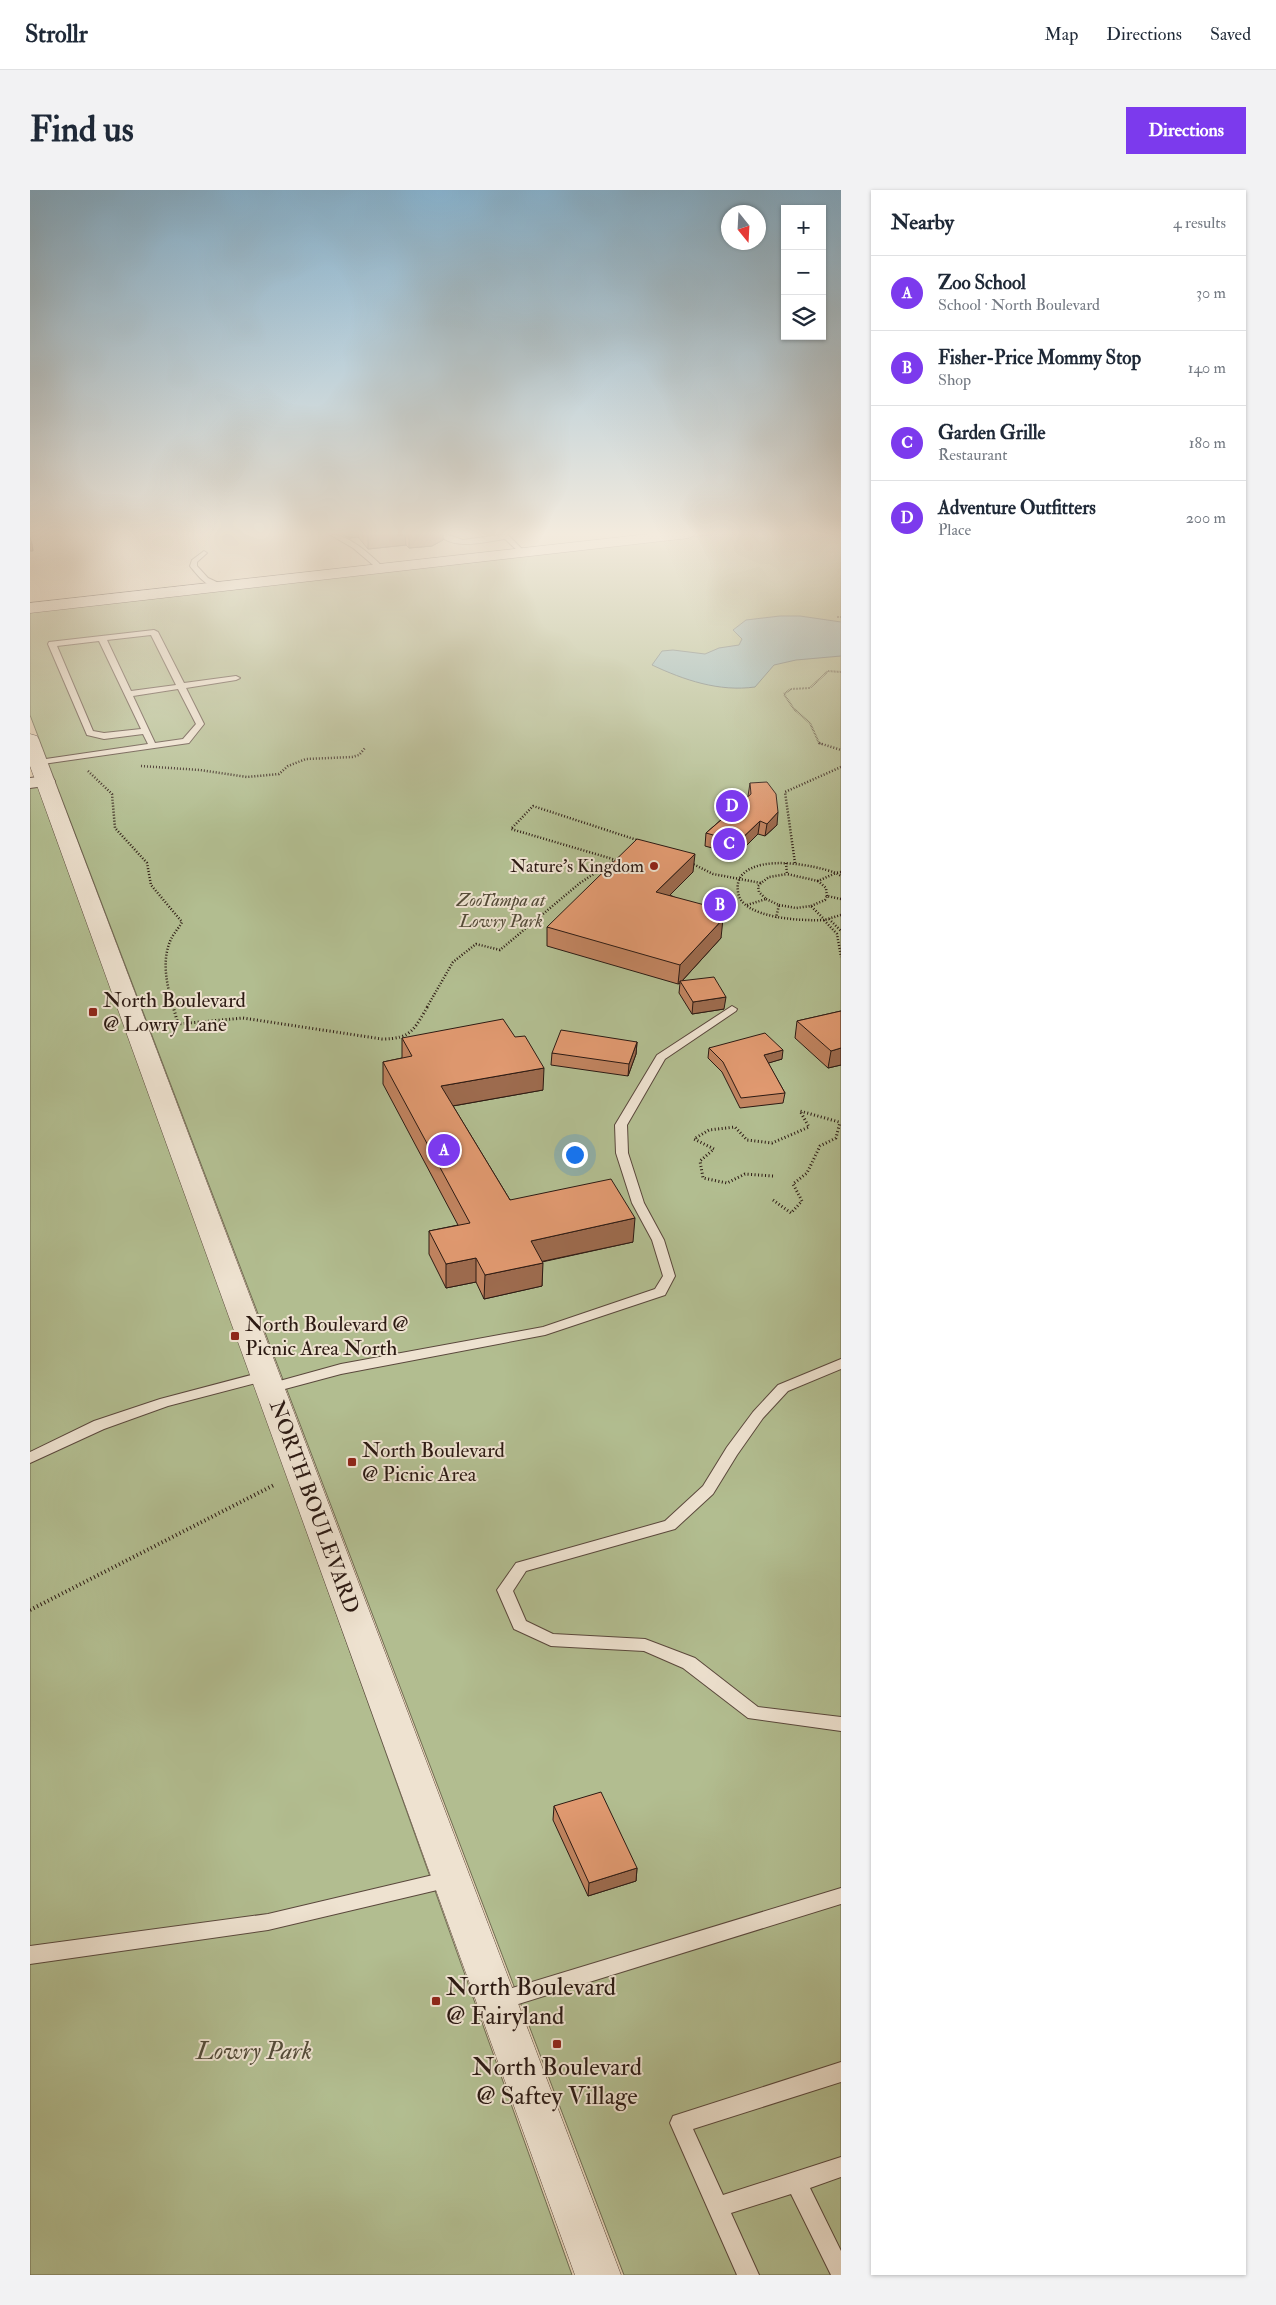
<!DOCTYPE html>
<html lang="en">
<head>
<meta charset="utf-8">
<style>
	body { margin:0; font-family:"IM FELL Double Pica",serif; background:#f2f2f3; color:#1f2937 }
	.controls { position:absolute; right:15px; top:15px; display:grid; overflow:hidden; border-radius:0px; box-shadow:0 1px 4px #0004 }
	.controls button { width:45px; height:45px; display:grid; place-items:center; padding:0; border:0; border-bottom:1px solid #e0e1e3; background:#fff; color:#1f2937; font:25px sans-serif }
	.compass { position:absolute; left:691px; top:15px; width:45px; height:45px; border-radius:50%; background:#fff; box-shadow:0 1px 4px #0004; rotate:162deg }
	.you { position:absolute; left:544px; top:964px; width:18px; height:18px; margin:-12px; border:4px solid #fff; border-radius:50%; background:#1a73e8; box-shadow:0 0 0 8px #1a73e833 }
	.badge { display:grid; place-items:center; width:32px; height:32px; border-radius:50%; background:#7c3aed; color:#fff; font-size:16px; font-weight:700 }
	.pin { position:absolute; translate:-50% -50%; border:2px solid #fff; box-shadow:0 1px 5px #0006 }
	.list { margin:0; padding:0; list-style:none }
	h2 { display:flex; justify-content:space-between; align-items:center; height:65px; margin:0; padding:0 20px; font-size:21px }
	h2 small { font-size:16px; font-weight:400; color:#747a83 }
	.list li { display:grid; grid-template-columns:32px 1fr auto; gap:15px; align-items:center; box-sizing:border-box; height:75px; padding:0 20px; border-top:1px solid #e0e1e3 }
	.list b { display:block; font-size:19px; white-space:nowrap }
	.list p { margin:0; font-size:16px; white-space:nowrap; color:#747a83 }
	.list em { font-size:16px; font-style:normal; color:#747a83 }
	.icon { flex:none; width:28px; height:28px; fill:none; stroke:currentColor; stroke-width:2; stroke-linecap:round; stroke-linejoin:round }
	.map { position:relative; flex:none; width:811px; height:2085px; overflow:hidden; border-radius:0px }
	header { display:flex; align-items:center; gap:30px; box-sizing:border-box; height:70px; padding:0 25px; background:#fff; border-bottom:1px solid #e0e1e3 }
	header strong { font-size:24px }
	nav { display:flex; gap:28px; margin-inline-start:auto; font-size:18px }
	.intro { display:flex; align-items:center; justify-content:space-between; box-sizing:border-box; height:120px; padding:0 30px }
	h1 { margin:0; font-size:35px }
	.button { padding:12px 22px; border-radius:0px; background:#7c3aed; color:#fff; font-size:18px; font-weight:700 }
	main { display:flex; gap:30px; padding:0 30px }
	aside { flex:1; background:#fff; border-radius:0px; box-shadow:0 1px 4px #0004 }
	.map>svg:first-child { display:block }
	.green { fill:#b2bd90; stroke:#6f6c52 }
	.water { fill:#96b6b4; stroke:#6c7874 }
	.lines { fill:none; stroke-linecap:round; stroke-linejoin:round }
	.service-casing { stroke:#5a483c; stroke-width:2 }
	.minor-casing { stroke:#5a483c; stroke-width:2 }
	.tertiary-casing { stroke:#5a483c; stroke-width:1 }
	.secondary-casing { stroke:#2c1a13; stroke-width:1 }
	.path-far3 { stroke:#2c1a13; stroke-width:2; stroke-dasharray:0.5 1; stroke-linecap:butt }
	.path-far2 { stroke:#2c1a13; stroke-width:2.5; stroke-dasharray:1 2; stroke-linecap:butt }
	.path-far1 { stroke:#2c1a13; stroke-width:3; stroke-dasharray:1 2.5; stroke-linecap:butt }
	.path { stroke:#2c1a13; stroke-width:4; stroke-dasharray:1 3; stroke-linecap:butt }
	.service { fill:#eee2d0; fill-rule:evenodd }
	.minor { fill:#eee2d0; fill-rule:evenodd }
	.tertiary { fill:#eee2d0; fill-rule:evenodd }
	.secondary { fill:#eee2d0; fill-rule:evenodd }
	.wall { fill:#c18460; stroke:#2c1a13 }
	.shaded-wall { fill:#9d6b4e; stroke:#2c1a13 }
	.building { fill:#e09970; stroke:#2c1a13 }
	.poi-dot { fill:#8f2418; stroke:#eee2d0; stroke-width:2 }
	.labels { text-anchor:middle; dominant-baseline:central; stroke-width:4; stroke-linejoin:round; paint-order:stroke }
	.far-poi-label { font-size:18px; fill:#2c1a13; stroke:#eee2d0; text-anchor:end }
	.far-park-label { font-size:18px; font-style:italic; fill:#544b38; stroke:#eee2d0 }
	.poi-label { font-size:21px; fill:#2c1a13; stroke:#eee2d0; text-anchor:start }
	.street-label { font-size:21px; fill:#2c1a13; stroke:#eee2d0 }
	.near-poi-label { font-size:25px; fill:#2c1a13; stroke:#eee2d0; text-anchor:start }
	.near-park-label { font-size:25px; font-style:italic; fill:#544b38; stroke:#eee2d0 }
</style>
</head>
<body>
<header>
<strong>Strollr</strong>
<nav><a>Map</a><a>Directions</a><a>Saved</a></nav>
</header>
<div class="intro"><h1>Find us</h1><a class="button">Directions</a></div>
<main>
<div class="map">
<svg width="811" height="2085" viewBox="0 0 811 2085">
	<rect width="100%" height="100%" fill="#e5d2b6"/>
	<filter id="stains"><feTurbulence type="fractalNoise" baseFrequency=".004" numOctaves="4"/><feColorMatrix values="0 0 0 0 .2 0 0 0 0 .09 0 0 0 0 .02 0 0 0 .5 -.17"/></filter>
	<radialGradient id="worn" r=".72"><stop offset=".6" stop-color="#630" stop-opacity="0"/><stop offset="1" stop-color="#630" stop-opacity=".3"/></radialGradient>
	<g class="green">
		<path d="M 687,344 L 811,344 L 811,2085 L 594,2085 L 0,525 L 0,422 Z"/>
		<path d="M 9,590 L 542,2085 L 0,2085 L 0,591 Z"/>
	</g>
	<path class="water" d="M 750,426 L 770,426 L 811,432 L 811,466 L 766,470 L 744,475 L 725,497 C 689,502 654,490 622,475 L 632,461 L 643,460 L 675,464 L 689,458 L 709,455 L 712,449 L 703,440 L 716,430 Z"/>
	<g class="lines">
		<defs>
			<g id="service">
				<path d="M 299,344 C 319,344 341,365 355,379 L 349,380 L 323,358 Z"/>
				<path d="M 407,344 L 415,344 L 433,350 L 477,344 L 496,363 L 491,364 L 475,349 C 452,352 426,361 407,344 Z"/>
				<path d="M 174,361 L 177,363 L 167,372 L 167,376 L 178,388 L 193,395 L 193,399 C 178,399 168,386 160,376 L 162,370 Z"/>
				<path d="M 124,440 L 128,442 L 154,493 L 206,486 L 210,488 L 206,490 L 156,498 L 174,534 L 159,553 L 6,575 L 6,571 L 9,570 L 118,554 L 113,544 L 74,549 L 57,545 L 18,454 L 19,452 ZM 121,445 L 146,495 L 101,501 L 77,450 ZM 69,451 L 111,539 L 74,543 L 63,541 L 27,456 ZM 148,499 L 166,534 L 153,549 L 125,553 L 103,506 Z"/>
				<path d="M 702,816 L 707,819 L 706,821 L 635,869 L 597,935 L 598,963 L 614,1013 L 634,1050 L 645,1086 L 635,1105 L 515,1145 L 311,1184 L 240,1203 L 235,1201 L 233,1198 L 235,1195 L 311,1174 L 513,1137 L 625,1099 L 633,1086 L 622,1050 L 602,1013 L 586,963 L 585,935 L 627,865 Z"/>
				<path d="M 811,1169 L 811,1179 L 758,1201 L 733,1228 L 707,1265 L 683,1304 L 645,1339 L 496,1381 L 483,1401 L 496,1431 L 523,1444 L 615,1449 L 665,1468 L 728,1517 L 811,1527 L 811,1541 L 718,1528 L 653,1478 L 614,1461 L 521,1456 L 484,1439 L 467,1400 L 486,1373 L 635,1331 L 673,1296 L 697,1257 L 723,1222 L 748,1195 Z"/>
				<path d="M 236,1181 L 241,1183 L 243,1186 L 241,1189 L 138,1216 L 74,1239 L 0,1273 L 0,1262 L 64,1231 L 130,1209 Z"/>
				<path d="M 420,1681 L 426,1683 L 429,1689 L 426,1695 L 420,1697 L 238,1740 L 0,1774 L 0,1756 L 238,1724 Z"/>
				<path d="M 811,1698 L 811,1714 L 469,1820 L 462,1817 L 460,1811 L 462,1805 L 469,1802 Z"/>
				<path d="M 811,1872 L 811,1892 L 663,1939 L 693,2005 L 811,1967 L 811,1987 L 780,1998 L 811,2061 L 811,2085 L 801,2085 L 761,2004 L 701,2023 L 729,2085 L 707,2085 L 640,1933 L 643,1926 Z"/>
			</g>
			<path id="minor" d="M 16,586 L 22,587 L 25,591 L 22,595 L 0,598 L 0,588 Z"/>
			<path id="tertiary" d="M 0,544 L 7,546 L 9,550 L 591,2085 L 545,2085 L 0,576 Z"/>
			<path id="secondary" d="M 619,344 L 666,344 L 659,348 L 0,423 L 0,413 Z"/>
		</defs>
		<use href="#service" class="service-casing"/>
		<use href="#minor" class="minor-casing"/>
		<use href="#tertiary" class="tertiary-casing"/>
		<use href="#secondary" class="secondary-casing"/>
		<g class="path-far3">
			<path d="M 807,427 L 811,427"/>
			<path d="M 792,554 L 789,553 L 780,533 L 764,519 L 754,504 L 761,499 L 780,498 L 798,481 L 811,482"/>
		</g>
		<g class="path-far2">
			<path d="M 789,553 L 811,560"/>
			<path d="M 111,576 L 170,580 L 217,587 L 249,584 L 258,576 L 276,569 L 322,567 L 329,565 L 335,558"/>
			<path d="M 58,581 L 82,604 L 85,638 L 117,673 L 121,695 L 152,732 C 149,738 144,743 141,749 C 131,771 137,795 143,817"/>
			<path d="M 586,670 L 481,639 L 503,616 L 610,651"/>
			<path d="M 661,673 L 683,684 L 731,693 L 739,687 L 757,684"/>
			<path d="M 756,673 L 757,684 L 788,691"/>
			<path d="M 765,673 L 755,602 L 811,577"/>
			<path d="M 811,682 L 806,683 L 811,686"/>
			<path d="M 797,706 L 796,698 L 788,691 L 806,683"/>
			<path d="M 736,709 L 749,715 L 746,728"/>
			<path d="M 717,715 L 736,709 L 729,702 L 728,696 L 731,693"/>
			<path d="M 749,715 L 766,718 L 781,716 L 794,729"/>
			<path d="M 781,716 L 795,710 L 797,706 L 811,709"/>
			<path d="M 811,725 L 794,730 L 807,744 L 811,767"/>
			<path d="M 799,729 L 811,741"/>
			<path d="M 794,730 C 774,731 711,729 708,702 C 707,695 708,689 713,684 C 732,665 784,675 806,683"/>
			<path d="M 397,817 L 423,772 L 446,754 L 470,760 L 550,693 L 585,670"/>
		</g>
		<g class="path-far1">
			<path d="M 143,816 L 148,834 L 213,828 L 352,849 C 382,849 384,839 398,816"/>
			<path d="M 743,986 L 715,984 L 697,993 L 673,988 L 670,971 L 684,959 L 664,949 L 679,940 L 705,937 L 717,950 L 742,953 L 779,937 L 770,921 L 809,932"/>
			<path d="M 743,1010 L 761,1023 L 772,1011 L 763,994 L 777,983 L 790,956 L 806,948 L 810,932"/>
		</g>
		<path class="path" d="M 0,1420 L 244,1295"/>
		<use href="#service" class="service"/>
		<use href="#minor" class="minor"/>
		<use href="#tertiary" class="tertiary"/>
		<use href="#secondary" class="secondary"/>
	</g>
	<g class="wall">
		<path d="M 312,344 L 413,344 L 413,350 L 402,356 L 379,358 L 376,355 L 338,359 L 328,347 L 319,348 Z"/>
		<path d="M 720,593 L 747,635 L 735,646 L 728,644 L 707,665 L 675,656 L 676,643 L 718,606 Z"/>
		<path d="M 663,682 L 640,705 L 685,727 L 691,748 L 652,791 L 694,819 L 662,824 L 649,803 L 650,793 L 648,794 L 517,756 L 517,737 Z"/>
		<path d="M 811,821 L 811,875 L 798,878 L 765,848 L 767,831 Z"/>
		<path d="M 372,848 L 513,900 L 423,916 L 480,1010 L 603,1052 L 512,1072 L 512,1096 L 454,1109 L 446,1092 L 416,1098 L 399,1064 L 399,1041 L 428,1035 L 353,894 L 353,872 L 372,868 Z"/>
		<path d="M 607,852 L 606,864 L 598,886 L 521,875 L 522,863 Z"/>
		<path d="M 679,858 L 752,869 L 738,873 L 755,903 L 753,913 L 710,918 L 692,882 L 678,868 Z"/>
		<path d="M 524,1616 L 607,1678 L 606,1691 L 558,1706 L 523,1630 Z"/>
	</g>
	<g class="shaded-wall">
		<path d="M 319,344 L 328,344 L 328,347 L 319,348 Z"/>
		<path d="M 338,344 L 375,344 L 376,355 L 338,359 Z"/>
		<path d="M 379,344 L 413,344 L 413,350 L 402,356 L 379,358 Z"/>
		<path d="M 0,354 L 2,354 L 3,361 L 0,361 Z"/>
		<path d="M 748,622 L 747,635 L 735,646 L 737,634 Z"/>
		<path d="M 730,631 L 728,644 L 707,665 L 708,652 Z"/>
		<path d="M 665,664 L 663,682 L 625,720 L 626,702 Z"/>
		<path d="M 686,718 L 684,737 L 678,725 Z"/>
		<path d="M 693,729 L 691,748 L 651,792 L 650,791 L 650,793 L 648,794 L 650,775 Z"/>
		<path d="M 696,807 L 694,819 L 662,824 L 663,812 Z"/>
		<path d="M 607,852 L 606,864 L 598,886 L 599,874 Z"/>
		<path d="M 811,858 L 811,875 L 798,878 L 801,861 Z"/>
		<path d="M 753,860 L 752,869 L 732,875 L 734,865 Z"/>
		<path d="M 514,878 L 513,900 L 411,918 L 411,896 Z"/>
		<path d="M 605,1028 L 603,1052 L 500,1074 L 501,1051 Z"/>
		<path d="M 446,1068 L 446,1092 L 416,1098 L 416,1074 Z"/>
		<path d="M 513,1073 L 512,1096 L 454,1109 L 455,1085 Z"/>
		<path d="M 607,1678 L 606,1691 L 558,1706 L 559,1693 Z"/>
	</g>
	<g class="building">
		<path d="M 0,347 L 2,354 L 0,354 Z"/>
		<path d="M 737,592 L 746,604 L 748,622 L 737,634 L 730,631 L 708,652 L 676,643 L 721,604 L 720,593 Z"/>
		<path d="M 607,649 L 665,664 L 626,702 L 686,718 L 678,725 L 693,729 L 650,775 L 517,737 Z"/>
		<path d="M 684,787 L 696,807 L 663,812 L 650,791 Z"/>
		<path d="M 811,821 L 811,858 L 801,861 L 767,831 Z"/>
		<path d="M 473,829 L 485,847 L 495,846 L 514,878 L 411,896 L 480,1010 L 581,989 L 605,1028 L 501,1051 L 513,1073 L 455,1085 L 446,1068 L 416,1074 L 399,1041 L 440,1033 L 353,872 L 382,866 L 372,848 Z"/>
		<path d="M 531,840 L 607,852 L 599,874 L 522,863 Z"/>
		<path d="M 735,843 L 753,860 L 734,865 L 755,903 L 711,908 L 693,872 L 679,858 Z"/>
		<path d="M 571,1602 L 607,1678 L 559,1693 L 524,1616 Z"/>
	</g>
	<linearGradient id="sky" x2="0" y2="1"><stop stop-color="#87b5d3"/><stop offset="0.54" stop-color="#f3ebde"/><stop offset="1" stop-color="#f3ebde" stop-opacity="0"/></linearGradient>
	<rect width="811" height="636" fill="url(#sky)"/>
	<g class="poi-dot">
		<circle cx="624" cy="676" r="5"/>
		<rect x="58" y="817" width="10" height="10" rx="2.5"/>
		<rect x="200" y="1141" width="10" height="10" rx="2.5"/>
		<rect x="317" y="1267" width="10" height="10" rx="2.5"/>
		<rect x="401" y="1806" width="10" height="10" rx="2.5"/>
		<rect x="522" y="1849" width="10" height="10" rx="2.5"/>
	</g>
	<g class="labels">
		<g class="far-poi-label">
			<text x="614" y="676">Nature's Kingdom</text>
		</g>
		<g class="far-park-label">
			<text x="471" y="710">ZooTampa at<tspan x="471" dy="21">Lowry Park</tspan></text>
		</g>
		<g class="poi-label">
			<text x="73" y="810">North Boulevard<tspan x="73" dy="24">@ Lowry Lane</tspan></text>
			<text x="215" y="1134">North Boulevard @<tspan x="215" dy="24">Picnic Area North</tspan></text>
			<text x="332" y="1260">North Boulevard<tspan x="332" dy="24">@ Picnic Area</tspan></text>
		</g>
		<g class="street-label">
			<text transform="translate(284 1317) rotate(70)">NORTH BOULEVARD</text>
		</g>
		<g class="near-poi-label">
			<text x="416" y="1797">North Boulevard<tspan x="416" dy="29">@ Fairyland</tspan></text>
			<text x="527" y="1877" text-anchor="middle">North Boulevard<tspan x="527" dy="29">@ Saftey Village</tspan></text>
		</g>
		<g class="near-park-label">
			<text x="224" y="1861">Lowry Park</text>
		</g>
	</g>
	<rect width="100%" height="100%" filter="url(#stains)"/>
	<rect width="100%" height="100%" fill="url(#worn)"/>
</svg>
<div class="controls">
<button>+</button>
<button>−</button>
<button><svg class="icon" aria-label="layers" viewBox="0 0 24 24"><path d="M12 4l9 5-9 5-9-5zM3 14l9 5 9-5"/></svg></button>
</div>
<svg class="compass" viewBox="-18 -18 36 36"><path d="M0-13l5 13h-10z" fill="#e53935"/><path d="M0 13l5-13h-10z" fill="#747a83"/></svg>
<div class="you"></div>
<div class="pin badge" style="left:414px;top:960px">A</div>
<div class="pin badge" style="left:690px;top:715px">B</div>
<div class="pin badge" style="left:699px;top:654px">C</div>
<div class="pin badge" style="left:702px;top:616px">D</div>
</div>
<aside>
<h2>Nearby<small>4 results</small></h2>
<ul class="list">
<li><span class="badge">A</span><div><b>Zoo School</b><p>School · North Boulevard</p></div><em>30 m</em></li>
<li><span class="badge">B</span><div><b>Fisher-Price Mommy Stop</b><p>Shop</p></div><em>140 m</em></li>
<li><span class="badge">C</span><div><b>Garden Grille</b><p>Restaurant</p></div><em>180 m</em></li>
<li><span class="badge">D</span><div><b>Adventure Outfitters</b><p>Place</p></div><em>200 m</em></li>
</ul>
</aside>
</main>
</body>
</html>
